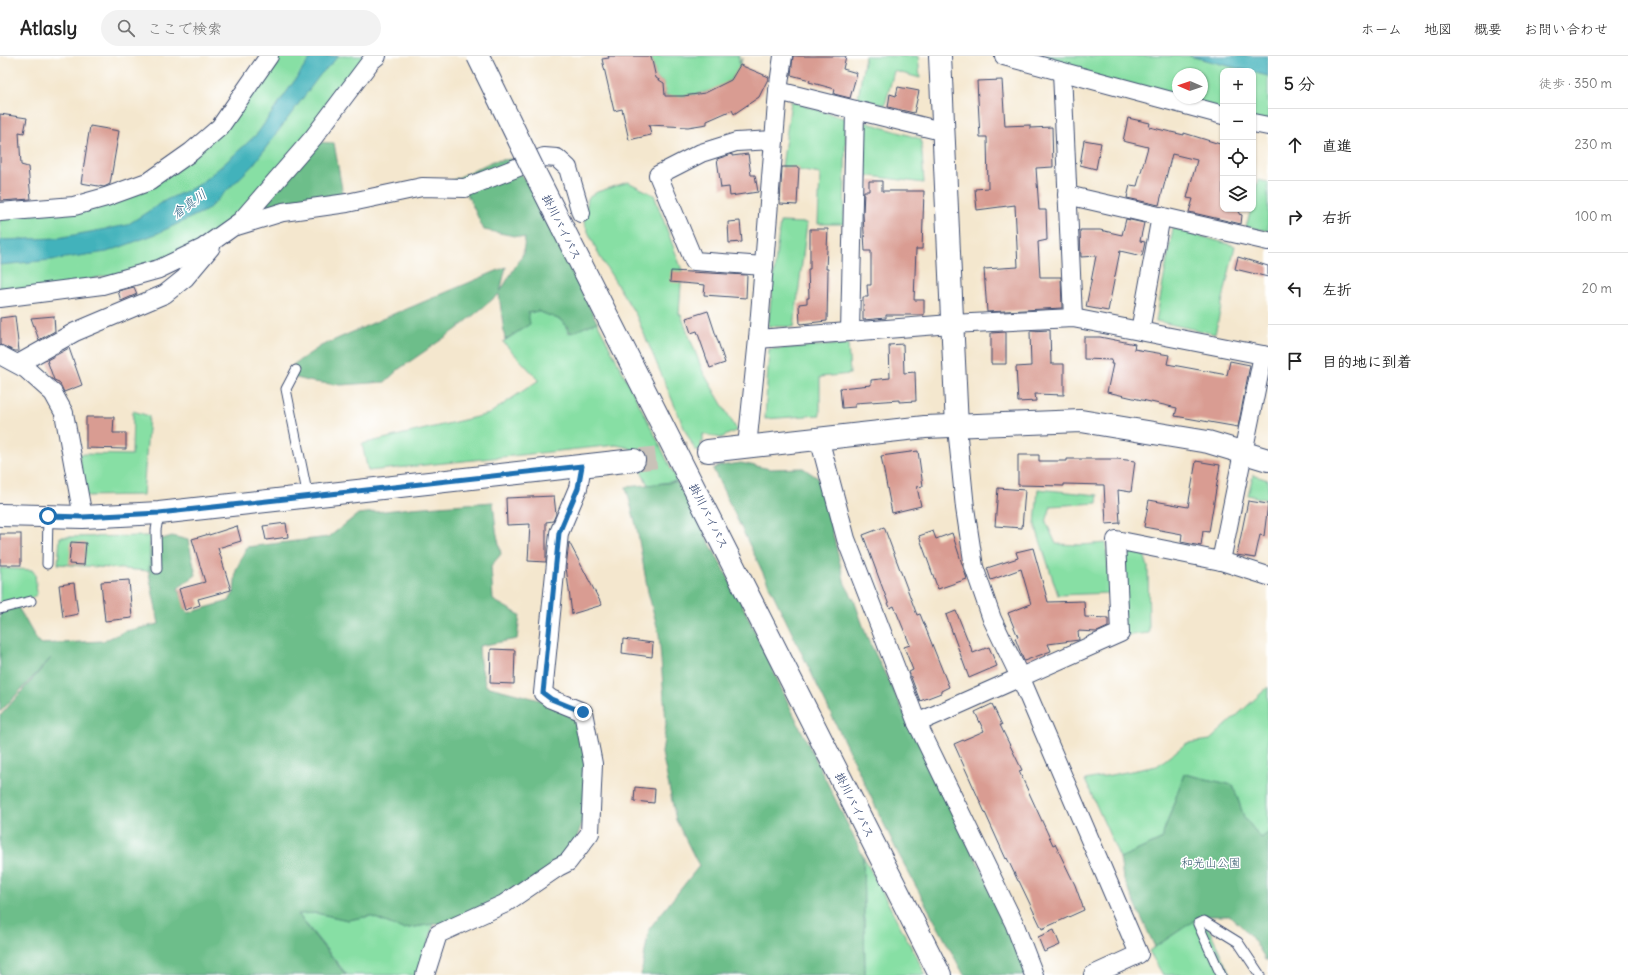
<!DOCTYPE html>
<html lang="ja">
<head>
<meta charset="utf-8">
<style>
	body { margin:0; font-family:Delius,"Klee One",sans-serif; background:#f2f2f2; color:#222 }
	.controls { position:absolute; right:12px; top:12px; display:grid; overflow:hidden; border-radius:8px; box-shadow:0 1px 3px #0004 }
	.controls button { width:36px; height:36px; display:grid; place-items:center; padding:0; border:0; border-bottom:1px solid #e0e0e0; background:#fff; color:#222; font:20px sans-serif }
	.compass { position:absolute; left:1172px; top:12px; width:36px; height:36px; border-radius:50%; background:#fff; box-shadow:0 1px 3px #0004; rotate:272deg }
	.stop { position:absolute; width:12px; height:12px; margin:-9px; border:3px solid #1f6fb2; border-radius:50%; background:#fff }
	.stop.end { background:#1f6fb2; border-color:#fff; box-shadow:0 1px 4px #0008 }
	.list { margin:0; padding:0; list-style:none }
	h2 { display:flex; justify-content:space-between; align-items:center; height:52px; margin:0; padding:0 16px; font-size:17px }
	h2 small { font-size:13px; font-weight:400; color:#767676 }
	.list li { display:grid; grid-template-columns:26px 1fr auto; gap:12px; align-items:center; box-sizing:border-box; height:72px; padding:0 16px; border-top:1px solid #e0e0e0 }
	.list b { display:block; font-size:15px; white-space:nowrap }
	.list em { font-size:13px; font-style:normal; color:#767676 }
	.icon { flex:none; width:22px; height:22px; fill:none; stroke:currentColor; stroke-width:2; stroke-linecap:round; stroke-linejoin:round }
	.map { position:relative; flex:none; width:1268px; height:919px; overflow:hidden }
	header { display:flex; align-items:center; gap:24px; box-sizing:border-box; height:56px; padding:0 20px; background:#fff; border-bottom:1px solid #e0e0e0 }
	header strong { font-size:19px }
	nav { display:flex; gap:22px; margin-inline-start:auto; font-size:14px }
	.search { width:280px; height:36px; background:#f2f2f2; display:flex; align-items:center; gap:10px; box-sizing:border-box; padding:0 14px; border-radius:22px; color:#767676; font-size:15px }
	main { display:flex }
	aside { flex:1; background:#fff }
	.map>svg:first-child { display:block }
	.green { fill:#87dfa4; stroke:#518781; fill-rule:evenodd }
	.forest { fill:#6dbe8a; stroke:#447674 }
	.water { fill:#42b2bb; stroke:#2e708c }
	.building { fill:#d99c92 }
	.lines { fill:none; stroke-linecap:round; stroke-linejoin:round }
	.secondary-tunnel { stroke:#c9c2b8; stroke-width:22; stroke-dasharray:22 11; stroke-linecap:butt }
	.lane-casing { stroke:#3c4b6f; stroke-width:11 }
	.street-casing { stroke:#3c4b6f; stroke-width:20 }
	.secondary-casing { stroke:#3c4b6f; stroke-width:24 }
	.highway-casing { stroke:#3c4b6f; stroke-width:24 }
	.lane { stroke:#fff; stroke-width:9 }
	.street { stroke:#fff; stroke-width:18 }
	.secondary { stroke:#fff; stroke-width:22 }
	.highway { stroke:#fff; stroke-width:22 }
	.highway-bridge-casing { stroke:#3c4b6f; stroke-width:24; stroke-linecap:butt }
	.highway-bridge { stroke:#fff; stroke-width:22 }
	.route { stroke:#1f6fb2; stroke-width:5 }
	.labels { text-anchor:middle; dominant-baseline:central; stroke-width:3; stroke-linejoin:round; paint-order:stroke }
	.street-label { font-size:12px; fill:#1b2f5e; stroke:#fff }
	.park-label { font-size:12px; fill:#365b70; stroke:#fff }
	.water-label { font-size:13px; font-style:italic; fill:#2b6383; stroke:#fff }
</style>
</head>
<body>
<header>
<strong>Atlasly</strong>
<div class="search"><svg class="icon" aria-label="search" viewBox="0 0 24 24"><circle cx="10" cy="10" r="6"/><path d="M15 15l6 6"/></svg>ここで検索</div>
<nav><a>ホーム</a><a>地図</a><a>概要</a><a>お問い合わせ</a></nav>
</header>
<main>
<div class="map">
<svg width="1268" height="919" viewBox="0 0 1268 919">
	<rect width="100%" height="100%" fill="#fff"/>
	<filter id="ink" filterUnits="userSpaceOnUse"><feTurbulence type="fractalNoise" baseFrequency=".025" numOctaves="2"/><feDisplacementMap in="SourceGraphic" scale="8" xChannelSelector="R" yChannelSelector="G"/><feConvolveMatrix kernelMatrix="1 2 1 2 8 2 1 2 1" color-interpolation-filters="sRGB"/></filter>
	<filter id="wash" filterUnits="userSpaceOnUse"><feTurbulence type="fractalNoise" baseFrequency=".012" numOctaves="4" result="noise"/><feDisplacementMap in="SourceGraphic" scale="16" xChannelSelector="R" yChannelSelector="G"/><feGaussianBlur stdDeviation="0.9" result="paint"/><feColorMatrix in="noise" values="0 0 0 0 0 0 0 0 0 0 0 0 0 0 0 0 0 1.4 0 .05"/><feComposite in="paint" operator="in"/></filter>
	<g filter="url(#wash)">
		<rect width="100%" height="100%" fill="#f4e7ce"/>
		<g class="green">
			<path d="M 275,0 L 367,0 L 241,165 L 173,206 L 0,242 L 0,156 L 136,135 L 197,91 Z"/>
			<path d="M 651,0 L 739,0 L 739,8 L 742,2 C 738,28 712,36 690,39 C 682,40 672,42 665,39 L 664,27 L 656,22 Z"/>
			<path d="M 865,0 L 918,0 L 920,22 L 894,15 L 885,49 L 858,42 Z"/>
			<path d="M 1011,0 L 1191,0 L 1247,15 L 1223,15 L 1223,59 ZM 1178,18 L 1202,18 L 1202,42 L 1178,42 Z"/>
			<path d="M 1253,16 L 1268,20 L 1268,70 L 1253,67 Z"/>
			<path d="M 791,45 L 846,63 L 844,168 L 818,168 L 820,118 L 782,111 Z"/>
			<path d="M 865,66 L 921,83 L 924,127 L 863,119 Z"/>
			<path d="M 1258,124 L 1268,126 L 1268,175 L 1246,171 L 1251,153 L 1253,153 L 1253,143 Z"/>
			<path d="M 628,126 L 654,139 L 682,214 L 679,258 L 681,259 L 703,316 L 737,374 L 721,382 L 703,378 L 703,394 L 695,394 L 685,374 L 636,259 L 600,201 L 584,167 L 588,142 L 597,136 Z"/>
			<path d="M 780,166 L 807,167 L 794,271 L 768,270 Z"/>
			<path d="M 1173,172 L 1235,190 L 1215,278 L 1156,265 Z"/>
			<path d="M 538,255 L 563,265 L 569,277 L 597,266 L 657,383 L 677,425 L 648,429 L 630,392 L 616,389 L 368,415 L 362,388 L 489,358 L 539,324 L 503,286 L 529,268 L 527,257 Z"/>
			<path d="M 848,288 L 850,318 L 820,321 L 820,359 L 765,363 L 769,293 Z"/>
			<path d="M 133,355 L 149,360 L 143,439 L 85,440 L 79,398 L 132,399 Z"/>
			<path d="M 1253,419 L 1268,424 L 1268,444 L 1248,439 Z"/>
			<path d="M 1038,433 L 1098,439 L 1097,447 L 1051,450 L 1046,466 L 1056,488 L 1082,489 L 1106,487 L 1110,537 L 1058,539 L 1035,469 Z"/>
			<path d="M 150,480 L 149,515 L 58,508 L 60,481 Z"/>
			<path d="M 1143,495 L 1148,511 L 1149,577 L 1123,580 L 1126,498 Z"/>
			<path d="M 0,512 L 32,514 L 35,518 L 37,538 L 25,547 L 0,546 Z"/>
			<path d="M 1268,631 L 1268,777 L 1261,782 L 1244,761 L 1233,729 L 1184,718 L 1161,784 L 1120,802 L 1085,724 L 1157,710 L 1187,687 L 1210,684 Z"/>
			<path d="M 863,800 L 926,919 L 865,919 Z"/>
			<path d="M 316,857 L 348,864 L 370,860 L 403,873 L 433,868 L 422,919 L 347,919 L 298,858 Z"/>
			<path d="M 1201,860 L 1212,879 L 1230,919 L 1163,919 L 1149,895 Z"/>
		</g>
		<g class="forest">
			<path d="M 315,86 L 334,87 L 343,139 L 252,162 Z"/>
			<path d="M 511,103 L 527,126 L 597,266 L 571,277 L 563,265 L 538,255 L 528,257 L 530,268 L 505,284 L 499,238 L 457,273 L 399,313 L 385,326 L 341,329 L 313,326 L 288,320 L 294,308 L 321,290 L 398,256 L 402,255 L 506,211 L 500,236 L 523,198 L 525,182 L 484,174 L 468,140 L 451,125 L 493,105 Z"/>
			<path d="M 741,407 L 770,413 L 803,412 L 818,422 L 825,445 L 845,528 L 854,544 L 867,581 L 1033,919 L 964,919 L 898,797 L 713,413 L 719,410 Z"/>
			<path d="M 677,426 L 740,544 L 792,655 L 863,800 L 865,919 L 641,919 L 649,873 L 699,810 L 676,764 L 662,697 L 666,668 L 659,578 L 648,536 L 637,473 L 626,431 Z"/>
			<path d="M 493,446 L 496,474 L 501,498 L 491,510 L 493,544 L 520,559 L 517,583 L 479,590 L 480,606 L 486,630 L 540,644 L 586,668 L 591,742 L 568,806 L 453,870 L 433,868 L 403,873 L 370,860 L 348,864 L 316,857 L 298,858 L 310,874 L 346,919 L 0,919 L 0,660 L 51,602 L 0,656 L 0,550 L 18,551 L 39,588 L 103,585 L 126,575 L 159,568 L 149,518 L 152,486 L 172,480 L 188,484 L 196,519 L 178,532 L 188,557 L 229,545 L 234,536 L 236,514 L 247,491 L 329,481 L 358,458 L 411,452 Z"/>
			<path d="M 1184,718 L 1233,729 L 1244,761 L 1261,782 L 1268,777 L 1268,904 L 1265,904 C 1258,886 1244,872 1230,860 L 1201,860 L 1155,891 L 1123,822 L 1120,802 L 1161,784 Z"/>
		</g>
		<g class="water">
			<path d="M 312,0 L 339,0 L 320,19 L 253,109 L 207,154 L 156,178 L 107,196 L 51,204 L 0,209 L 0,184 L 58,182 L 127,169 L 166,144 L 197,130 L 224,108 L 257,78 Z"/>
			<path d="M 1190,0 L 1268,0 L 1268,20 Z"/>
		</g>
		<g id="blocks">
			<g class="building">
				<path d="M 608,0 L 651,0 L 656,22 L 664,27 L 665,40 L 683,40 L 705,37 L 731,24 L 740,9 L 769,21 L 759,41 L 734,58 L 732,54 L 707,65 L 707,68 L 688,71 L 649,69 L 651,79 L 629,84 L 622,53 L 614,55 L 602,3 L 609,2 Z"/>
				<path d="M 793,0 L 846,0 L 843,13 L 857,17 L 850,42 L 834,38 L 835,33 L 809,26 L 810,24 L 791,19 Z"/>
				<path d="M 1002,24 L 1005,70 L 1030,69 L 1030,72 L 1052,71 L 1053,111 L 1036,112 L 1039,154 L 1046,154 L 1047,184 L 1038,186 L 1040,221 L 1061,221 L 1062,252 L 987,256 L 984,213 L 1018,211 L 1015,149 L 977,154 L 975,133 L 988,132 L 987,81 L 980,81 L 977,25 Z"/>
				<path d="M 898,31 L 919,35 L 914,57 L 888,51 L 890,38 L 896,40 Z"/>
				<path d="M 0,58 L 27,62 L 24,77 L 19,76 L 21,109 L 28,111 L 31,143 L 0,145 Z"/>
				<path d="M 1128,62 L 1150,67 L 1149,71 L 1184,79 L 1184,77 L 1223,89 L 1223,153 L 1240,153 L 1239,158 L 1242,159 L 1241,168 L 1189,156 L 1193,143 L 1187,142 L 1197,104 L 1172,98 L 1159,149 L 1127,142 L 1130,129 L 1137,130 L 1148,91 L 1123,85 Z"/>
				<path d="M 90,70 L 119,75 L 110,128 L 104,131 L 81,127 Z"/>
				<path d="M 1084,84 L 1101,87 L 1096,113 L 1080,109 Z"/>
				<path d="M 732,98 L 732,100 L 748,98 L 751,119 L 755,119 L 758,136 L 730,140 L 729,131 L 721,132 L 717,103 Z"/>
				<path d="M 782,111 L 799,111 L 797,149 L 780,148 Z"/>
				<path d="M 869,125 L 882,125 L 882,135 L 924,135 L 922,193 L 916,193 L 914,244 L 924,244 L 924,259 L 886,259 L 886,262 L 863,264 L 863,241 L 868,241 L 867,229 L 871,229 L 871,195 L 865,195 L 863,158 L 864,135 L 869,135 Z"/>
				<path d="M 1126,163 L 1144,167 L 1140,185 L 1145,186 L 1142,200 L 1120,195 L 1108,255 L 1086,251 L 1096,200 L 1081,201 L 1080,174 L 1100,174 L 1122,179 Z"/>
				<path d="M 740,165 L 742,186 L 729,187 L 728,166 Z"/>
				<path d="M 810,173 L 828,173 L 826,213 L 828,213 L 827,265 L 800,268 L 799,248 L 807,247 L 807,242 L 809,242 L 808,213 L 810,213 Z"/>
				<path d="M 1238,201 L 1268,210 L 1268,221 L 1235,213 Z"/>
				<path d="M 671,215 L 747,219 L 746,242 L 704,239 L 705,229 L 670,226 Z"/>
				<path d="M 134,231 L 137,238 L 121,245 L 118,235 Z"/>
				<path d="M 708,255 L 725,307 L 710,312 L 697,275 L 691,277 L 686,262 Z"/>
				<path d="M 15,260 L 19,295 L 15,295 L 0,289 L 0,262 Z"/>
				<path d="M 54,260 L 55,275 L 39,284 L 31,262 Z"/>
				<path d="M 1050,274 L 1051,308 L 1064,308 L 1064,339 L 1035,338 L 1036,345 L 1018,346 L 1016,311 L 1031,310 L 1030,275 Z"/>
				<path d="M 1006,276 L 1006,308 L 991,308 L 991,277 Z"/>
				<path d="M 1084,281 L 1100,281 L 1135,288 L 1134,293 L 1169,299 L 1167,308 L 1227,319 L 1230,305 L 1250,309 L 1238,371 L 1175,360 L 1177,352 L 1107,336 L 1113,308 L 1111,308 L 1112,304 L 1084,303 Z"/>
				<path d="M 903,288 L 904,317 L 915,316 L 916,345 L 899,346 L 899,344 L 855,347 L 855,351 L 842,352 L 840,332 L 871,329 L 871,324 L 890,322 L 889,289 Z"/>
				<path d="M 69,292 L 82,329 L 64,336 L 59,326 L 54,324 L 47,304 Z"/>
				<path d="M 86,361 L 114,361 L 113,377 L 126,377 L 126,393 L 86,392 Z"/>
				<path d="M 918,395 L 923,430 L 917,431 L 921,450 L 892,457 L 881,400 Z"/>
				<path d="M 1018,399 L 1039,399 L 1039,405 L 1067,405 L 1067,403 L 1118,403 L 1135,405 L 1131,436 L 1118,434 L 1120,467 L 1106,468 L 1104,429 L 1064,428 L 1064,430 L 1018,429 Z"/>
				<path d="M 1196,405 L 1220,409 L 1209,476 L 1203,475 L 1201,490 L 1181,486 L 1182,478 L 1144,471 L 1149,444 L 1188,451 Z"/>
				<path d="M 998,432 L 1025,434 L 1022,472 L 995,470 Z"/>
				<path d="M 554,440 L 556,458 L 553,465 L 546,466 L 546,506 L 528,505 L 530,468 L 507,469 L 506,442 Z"/>
				<path d="M 1248,445 L 1268,448 L 1264,480 L 1260,479 L 1255,502 L 1237,499 Z"/>
				<path d="M 286,467 L 288,481 L 266,484 L 263,470 Z"/>
				<path d="M 237,470 L 241,485 L 218,492 L 231,534 L 198,543 L 200,549 L 185,554 L 179,533 L 205,526 L 192,483 L 209,478 L 209,479 Z"/>
				<path d="M 884,471 L 917,559 L 920,558 L 949,631 L 941,635 L 941,637 L 920,645 L 909,616 L 913,614 L 904,591 L 910,589 L 894,550 L 890,552 L 863,479 Z"/>
				<path d="M 933,475 L 936,483 L 952,477 L 967,523 L 938,533 L 919,480 Z"/>
				<rect x="0" y="478" width="21" height="31"/>
				<path d="M 71,486 L 86,487 L 84,509 L 69,508 Z"/>
				<path d="M 569,486 L 602,549 L 572,558 L 566,511 Z"/>
				<path d="M 1033,492 L 1048,546 L 1084,545 L 1085,561 L 1108,562 L 1108,571 L 1097,576 L 1078,575 L 1079,584 L 1048,588 L 1051,595 L 1024,605 L 1015,582 L 1018,581 L 1008,557 L 1031,548 L 1021,513 L 991,524 L 987,512 L 1018,502 L 1016,496 Z"/>
				<path d="M 129,524 L 132,562 L 105,565 L 101,526 Z"/>
				<path d="M 74,527 L 78,558 L 63,561 L 59,529 Z"/>
				<path d="M 956,555 L 973,597 L 989,591 L 997,610 L 969,622 L 946,559 Z"/>
				<path d="M 623,583 L 653,587 L 652,601 L 622,597 Z"/>
				<path d="M 491,593 L 515,594 L 514,628 L 490,627 Z"/>
				<path d="M 992,648 L 1002,669 L 1000,669 L 1022,714 L 1019,715 L 1053,789 L 1055,788 L 1075,829 L 1084,854 L 1042,873 L 1019,825 L 1018,825 L 1007,802 L 1006,803 L 954,688 L 984,675 L 975,656 Z"/>
				<path d="M 635,731 L 655,733 L 654,747 L 634,745 Z"/>
				<path d="M 1054,874 L 1060,889 L 1044,896 L 1038,881 Z"/>
			</g>
		</g>
	</g>
	<g filter="url(#ink)">
		<use href="#blocks" fill-opacity="0" stroke="#3c4b6f" stroke-width="1"/>
		<g class="lines">
			<path class="secondary-tunnel" d="M 634,404 L 708,395"/>
			<defs>
				<g id="lane">
					<path d="M 296,314 L 286,333 L 308,441"/>
					<path d="M 47,508 L 48,460"/>
					<path d="M 157,513 L 156,474 L 159,457"/>
					<path d="M 0,553 L 31,545"/>
					<path d="M 1221,919 L 1198,868 L 1204,865 L 1238,886 L 1260,919"/>
				</g>
				<g id="street">
					<path d="M 1004,0 L 1223,59"/>
					<path d="M 1062,16 L 1073,262"/>
					<path d="M 778,35 L 933,73 L 944,73"/>
					<path d="M 1253,67 L 1268,70"/>
					<path d="M 1067,139 L 1268,185"/>
					<path d="M 0,156 L 74,150 L 106,141 L 150,125 L 191,96 L 220,71 L 269,0"/>
					<path d="M 237,170 L 283,156 L 347,147 L 422,131 L 465,132 L 544,101 L 557,102 L 568,112 L 581,157"/>
					<path d="M 764,210 L 694,205 L 658,119 L 701,97 L 736,86 L 774,84"/>
					<path d="M 0,242 L 102,229 L 159,213 L 203,192 L 241,165 L 313,82 L 371,5 L 377,0"/>
					<path d="M 1140,275 L 1161,160"/>
					<path d="M 850,276 L 855,55"/>
					<path d="M 758,283 L 951,268 L 1073,262 L 1268,300"/>
					<path d="M 0,299 L 26,313 L 53,337 L 64,357 L 83,461"/>
					<path d="M 18,308 L 75,276 L 165,238 L 185,222 L 211,191"/>
					<path d="M 957,371 L 965,452 L 974,511 L 992,563 L 1022,625 L 1139,898 L 1093,919"/>
					<path d="M 819,382 L 846,483 L 917,667 L 1014,867 L 1034,919"/>
					<path d="M 747,391 L 758,283 L 778,35 L 783,0"/>
					<path d="M 1221,505 L 1263,299"/>
					<path d="M 917,667 L 1120,577 L 1116,484 L 1221,505 L 1268,520"/>
					<path d="M 425,919 L 438,878 L 504,848 L 558,811 L 568,806 L 590,777 L 593,708 L 583,656 L 551,643 L 543,637 L 559,477 L 578,432 L 582,410"/>
				</g>
				<g id="secondary">
					<path d="M 940,0 L 957,371"/>
					<path d="M 708,395 L 925,371 L 1081,365 L 1208,386 L 1268,404"/>
					<path d="M 0,459 L 83,461 L 159,457 L 634,404"/>
				</g>
				<path id="highway" d="M 534,115 L 940,919"/>
			</defs>
			<use href="#lane" class="lane-casing"/>
			<use href="#street" class="street-casing"/>
			<use href="#secondary" class="secondary-casing"/>
			<use href="#highway" class="highway-casing"/>
			<use href="#lane" class="lane"/>
			<use href="#street" class="street"/>
			<use href="#secondary" class="secondary"/>
			<use href="#highway" class="highway"/>
			<defs>
				<path id="highway-bridge" d="M 478,0 L 534,115"/>
			</defs>
			<use href="#highway-bridge" class="highway-bridge-casing"/>
			<use href="#highway-bridge" class="highway-bridge"/>
		</g>
	</g>
	<g class="lines" filter="url(#ink)">
		<path class="route" d="M 48,460 L 83,461 L 159,457 L 582,410 L 578,432 L 559,477 L 543,637 L 551,643 L 583,656"/>
	</g>
	<g class="labels">
		<g class="street-label">
			<text transform="translate(562 171) rotate(63)">掛川バイパス</text>
			<text transform="translate(709 460) rotate(63)">掛川バイパス</text>
			<text transform="translate(855 749) rotate(63)">掛川バイパス</text>
		</g>
		<g class="park-label">
			<text x="1211" y="806">和光山公園</text>
		</g>
		<g class="water-label">
			<text transform="translate(189 148) rotate(-36)">倉真川</text>
		</g>
	</g>
</svg>
<div class="controls">
<button>+</button>
<button>−</button>
<button><svg class="icon" aria-label="locate" viewBox="0 0 24 24"><circle cx="12" cy="12" r="6"/><path d="M12 2v4M12 18v4M2 12h4M18 12h4"/></svg></button>
<button><svg class="icon" aria-label="layers" viewBox="0 0 24 24"><path d="M12 4l9 5-9 5-9-5zM3 14l9 5 9-5"/></svg></button>
</div>
<svg class="compass" viewBox="-18 -18 36 36"><path d="M0-13l5 13h-10z" fill="#e53935"/><path d="M0 13l5-13h-10z" fill="#767676"/></svg>
<div class="stop" style="left:48px;top:460px"></div>
<div class="stop end" style="left:583px;top:656px"></div>
</div>
<aside>
<h2>5 分<small>徒歩 · 350 m</small></h2>
<ul class="list">
<li><svg class="icon" aria-label="ahead" viewBox="0 0 24 24"><path d="M12 20V5M6 11l6-6 6 6"/></svg><div><b>直進</b></div><em>230 m</em></li>
<li><svg class="icon" aria-label="right" viewBox="0 0 24 24"><path d="M7 20v-9h11M14 6l5 5-5 5"/></svg><div><b>右折</b></div><em>100 m</em></li>
<li><svg class="icon" aria-label="left" viewBox="0 0 24 24"><path d="M17 20v-9H6M10 6l-5 5 5 5"/></svg><div><b>左折</b></div><em>20 m</em></li>
<li><svg class="icon" aria-label="arrive" viewBox="0 0 24 24"><path d="M6 21V4h12l-3 4 3 4H6"/></svg><div><b>目的地に到着</b></div></li>
</ul>
</aside>
</main>
</body>
</html>
